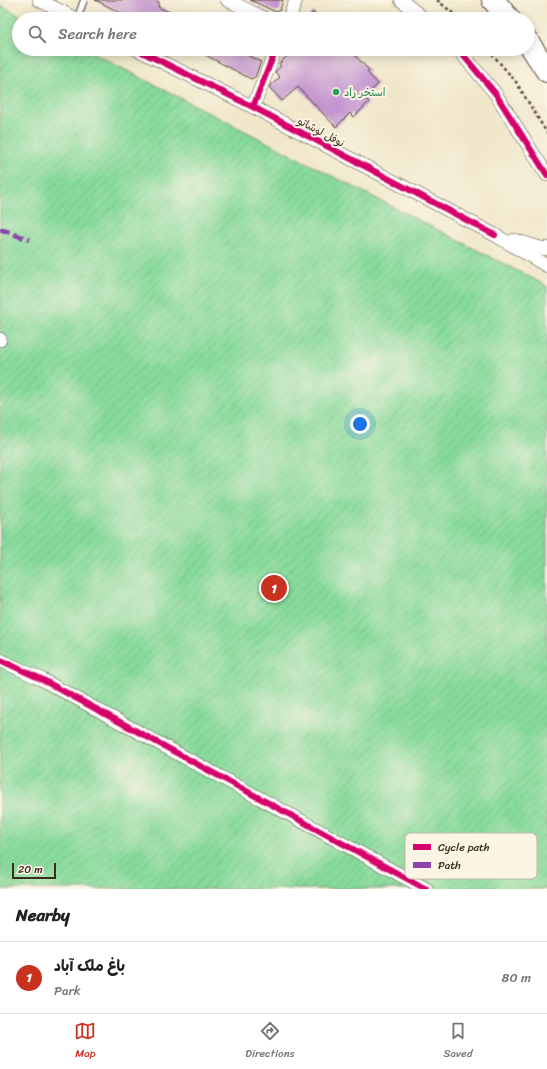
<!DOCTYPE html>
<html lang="en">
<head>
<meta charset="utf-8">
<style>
	body { margin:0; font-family:Sriracha,"Playpen Sans Arabic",sans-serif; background:#f6f6f6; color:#202124 }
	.scale { position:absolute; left:12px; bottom:10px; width:44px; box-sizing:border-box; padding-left:4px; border:2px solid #3b2a1e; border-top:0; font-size:11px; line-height:14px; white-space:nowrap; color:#3b2a1e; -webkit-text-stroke:3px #fcf5e5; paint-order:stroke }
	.you { position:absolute; left:360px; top:424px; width:14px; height:14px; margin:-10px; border:3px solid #fff; border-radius:50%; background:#1a73e8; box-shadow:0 0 0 6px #1a73e833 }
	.badge { display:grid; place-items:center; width:26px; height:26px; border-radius:50%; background:#c8321e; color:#fff; font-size:13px; font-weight:700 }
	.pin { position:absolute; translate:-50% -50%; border:2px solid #fff; box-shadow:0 1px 4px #0006 }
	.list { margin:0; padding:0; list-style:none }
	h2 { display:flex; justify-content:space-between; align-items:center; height:52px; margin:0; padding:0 16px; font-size:17px }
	h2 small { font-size:13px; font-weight:400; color:#757577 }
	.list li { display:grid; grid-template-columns:26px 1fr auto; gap:12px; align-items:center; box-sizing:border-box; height:72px; padding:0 16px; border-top:1px solid #e0e0e0 }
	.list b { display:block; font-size:15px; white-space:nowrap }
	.list p { margin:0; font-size:13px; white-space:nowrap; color:#757577 }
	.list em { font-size:13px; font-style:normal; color:#757577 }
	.icon { flex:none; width:22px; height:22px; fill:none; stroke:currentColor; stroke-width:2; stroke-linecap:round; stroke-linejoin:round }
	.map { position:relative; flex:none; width:547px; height:889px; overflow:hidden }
	.search { position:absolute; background:#fff; box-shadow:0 2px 10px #0003; left:12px; right:12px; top:12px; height:44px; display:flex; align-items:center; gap:10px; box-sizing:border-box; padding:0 14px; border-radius:22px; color:#757577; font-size:15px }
	.sheet { height:124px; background:#fff }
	nav { display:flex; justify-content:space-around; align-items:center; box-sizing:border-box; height:56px; border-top:1px solid #e0e0e0; background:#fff; font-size:11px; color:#757577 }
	nav a { display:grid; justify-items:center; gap:2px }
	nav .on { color:#c8321e }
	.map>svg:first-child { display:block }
	.garden { fill:url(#garden-furrows); stroke:#61825c }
	.building { fill:#c394cf }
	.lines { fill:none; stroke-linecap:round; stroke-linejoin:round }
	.lane-casing { stroke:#564638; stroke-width:8 }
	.street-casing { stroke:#564638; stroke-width:14 }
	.highway-casing { stroke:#564638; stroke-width:24 }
	.path { stroke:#564638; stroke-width:2.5; stroke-dasharray:3 3; stroke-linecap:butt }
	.lane { stroke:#fff; stroke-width:6 }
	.street { stroke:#fff; stroke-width:13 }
	.highway { stroke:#fff; stroke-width:22 }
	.quiet { stroke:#8e44ad; stroke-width:5; stroke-dasharray:10 5; stroke-linecap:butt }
	.cycleway-casing { stroke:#fcf5e5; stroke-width:8 }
	.cycleway { stroke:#d6006c; stroke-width:6 }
	.leisure-dot { fill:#2e9e5b; stroke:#fcf5e5; stroke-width:1.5 }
	.labels { text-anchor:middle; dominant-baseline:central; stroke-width:4; stroke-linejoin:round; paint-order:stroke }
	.leisure-label { font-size:11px; fill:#27864d; stroke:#fcf5e5; text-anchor:start }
	.street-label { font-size:11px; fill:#3b2a1e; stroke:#fcf5e5 }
	.key { fill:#fcf5e5; stroke:#c2b8a9; stroke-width:1 }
	.key-label { font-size:11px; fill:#3b2a1e }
</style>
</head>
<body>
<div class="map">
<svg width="547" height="889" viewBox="0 0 547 889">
	<defs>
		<pattern id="garden-furrows" width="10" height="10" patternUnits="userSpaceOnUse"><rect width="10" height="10" fill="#87da9b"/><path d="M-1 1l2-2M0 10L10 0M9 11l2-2" fill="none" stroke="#75bb85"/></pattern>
	</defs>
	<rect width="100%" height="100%" fill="#fcf5e5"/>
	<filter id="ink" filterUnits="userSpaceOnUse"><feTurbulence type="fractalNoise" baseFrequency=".025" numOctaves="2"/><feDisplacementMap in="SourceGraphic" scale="8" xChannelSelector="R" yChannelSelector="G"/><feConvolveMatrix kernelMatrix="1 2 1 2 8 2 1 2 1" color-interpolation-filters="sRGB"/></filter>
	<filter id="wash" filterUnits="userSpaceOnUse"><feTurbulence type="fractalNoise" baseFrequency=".012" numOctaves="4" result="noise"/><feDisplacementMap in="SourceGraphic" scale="16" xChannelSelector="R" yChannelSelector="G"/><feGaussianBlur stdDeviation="0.9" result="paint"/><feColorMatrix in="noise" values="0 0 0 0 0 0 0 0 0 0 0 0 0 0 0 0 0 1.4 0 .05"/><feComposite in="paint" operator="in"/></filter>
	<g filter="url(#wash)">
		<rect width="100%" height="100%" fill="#f1e8cc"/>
		<path class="garden" d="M 0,5 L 27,19 L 19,19 L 19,49 L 85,49 L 547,286 L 547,889 L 0,889 Z"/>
		<g id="blocks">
			<g class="building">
				<path d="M 95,0 L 155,0 L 159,2 L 158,7 L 186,19 L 133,19 Z"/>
				<path d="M 250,0 L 283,0 L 280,10 L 276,12 Z"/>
				<path d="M 313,12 L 319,19 L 306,19 Z"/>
				<path d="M 194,49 L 234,49 L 261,62 L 255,77 L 251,79 Z"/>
				<path d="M 287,49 L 349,49 L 369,70 L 367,72 L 378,84 L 364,98 L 369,102 L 354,117 L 350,113 L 336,127 L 298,87 L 282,101 L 269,87 L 280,77 L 275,72 L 281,66 L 279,64 L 289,54 L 286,50 Z"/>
			</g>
		</g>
	</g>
	<g filter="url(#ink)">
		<use href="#blocks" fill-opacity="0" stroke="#564638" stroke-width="1"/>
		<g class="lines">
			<defs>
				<path id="lane" d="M 77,19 L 84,0"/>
				<g id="street">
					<path d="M 39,0 L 76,19"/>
					<path d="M 227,0 L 266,19"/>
					<path d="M 401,0 L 424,19"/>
					<path d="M 289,19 L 296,0"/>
					<path d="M 136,49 L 253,107 L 495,235 L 547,266"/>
					<path d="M 458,49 L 495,93 L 547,175"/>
					<path d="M 253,107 L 276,49"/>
					<path d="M 514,240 L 544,249 L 547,248"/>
					<path d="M 0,340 L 0,339"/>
					<path d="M 0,660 L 41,679 L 426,889"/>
				</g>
				<g id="highway">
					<path d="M 493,0 L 509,19"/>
					<path d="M 528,42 L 547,71"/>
				</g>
			</defs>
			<use href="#lane" class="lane-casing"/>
			<use href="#street" class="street-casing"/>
			<use href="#highway" class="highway-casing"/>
			<g class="path">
				<path d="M 437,0 L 460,19"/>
				<path d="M 488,49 L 516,82 L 547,133"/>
			</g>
			<use href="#lane" class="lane"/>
			<use href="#street" class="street"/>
			<use href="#highway" class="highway"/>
			<path class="quiet" d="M 0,229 L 30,240"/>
			<defs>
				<g id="cycleway">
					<path d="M 136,49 L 253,107 L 495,235"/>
					<path d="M 458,49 L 495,93 L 547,175"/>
					<path d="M 253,107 L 276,49"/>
					<path d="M 0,660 L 41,679 L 426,889"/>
				</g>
			</defs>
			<use href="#cycleway" class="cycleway-casing"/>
			<use href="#cycleway" class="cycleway"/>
		</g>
	</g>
	<circle class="leisure-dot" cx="336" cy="92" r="4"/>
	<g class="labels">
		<g class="leisure-label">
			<text x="344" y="92">استخر راد</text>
		</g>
		<g class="street-label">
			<text transform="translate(321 132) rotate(28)">نوفل لوشاتو</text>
		</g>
	</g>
	<rect x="405" y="833" width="132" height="46" rx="6" class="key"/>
	<rect x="413" y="844" width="18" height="6" fill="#d6006c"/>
	<rect x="413" y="862" width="18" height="6" fill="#8e44ad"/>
	<g class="key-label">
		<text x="438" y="851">Cycle path</text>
		<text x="438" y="869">Path</text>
	</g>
</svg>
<div class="scale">20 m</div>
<div class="you"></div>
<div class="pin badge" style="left:274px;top:588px">1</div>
<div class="search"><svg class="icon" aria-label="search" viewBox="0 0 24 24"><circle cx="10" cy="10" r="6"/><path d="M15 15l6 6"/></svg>Search here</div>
</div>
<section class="sheet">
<h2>Nearby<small></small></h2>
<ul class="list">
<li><span class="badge">1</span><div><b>باغ ملک آباد</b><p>Park</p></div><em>80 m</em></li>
</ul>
</section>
<nav>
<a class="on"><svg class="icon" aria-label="map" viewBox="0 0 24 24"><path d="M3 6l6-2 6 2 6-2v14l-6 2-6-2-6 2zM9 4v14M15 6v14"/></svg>Map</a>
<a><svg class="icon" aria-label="directions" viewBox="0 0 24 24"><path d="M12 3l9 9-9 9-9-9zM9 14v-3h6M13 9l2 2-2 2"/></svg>Directions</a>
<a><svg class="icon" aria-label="saved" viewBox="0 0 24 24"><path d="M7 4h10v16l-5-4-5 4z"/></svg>Saved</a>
</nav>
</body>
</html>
